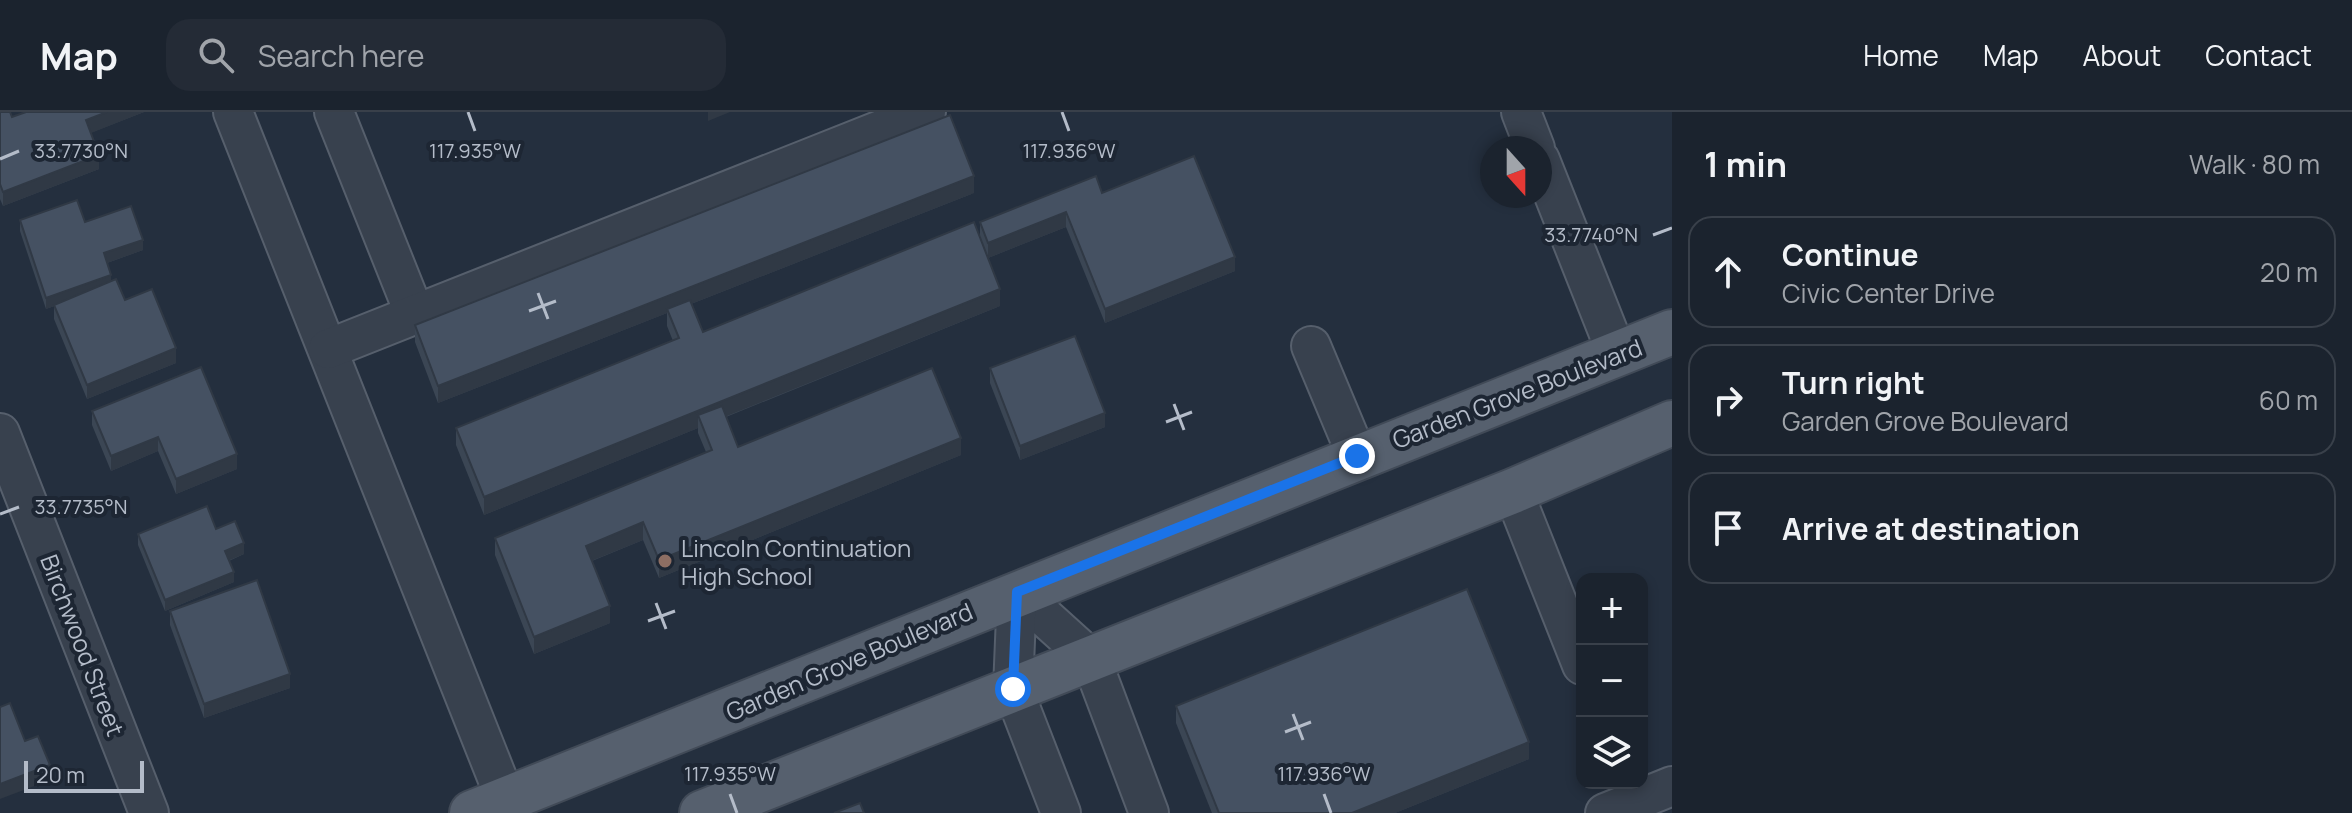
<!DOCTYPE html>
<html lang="en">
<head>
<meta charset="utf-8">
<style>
	body { margin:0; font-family:Manrope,sans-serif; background:#242b36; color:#f1f3f6 }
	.controls { position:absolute; right:24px; bottom:24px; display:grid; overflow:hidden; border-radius:16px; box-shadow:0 4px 12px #0003 }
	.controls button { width:72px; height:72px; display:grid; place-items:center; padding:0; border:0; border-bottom:2px solid #39404a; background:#1b232e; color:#f1f3f6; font:40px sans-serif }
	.compass { position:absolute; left:1480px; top:24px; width:72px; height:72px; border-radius:50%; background:#1b232e; box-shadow:0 4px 12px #0003; rotate:159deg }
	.scale { position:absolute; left:24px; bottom:20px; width:120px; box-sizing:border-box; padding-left:8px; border:4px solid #b4bcc9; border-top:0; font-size:22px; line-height:28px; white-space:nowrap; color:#b4bcc9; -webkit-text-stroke:6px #1d2633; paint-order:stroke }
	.stop { position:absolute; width:24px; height:24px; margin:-18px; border:6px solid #1a73e8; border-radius:50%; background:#fff }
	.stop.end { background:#1a73e8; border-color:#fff; box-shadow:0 2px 8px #0008 }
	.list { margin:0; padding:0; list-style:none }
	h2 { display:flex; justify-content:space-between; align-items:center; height:104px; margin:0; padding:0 32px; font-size:34px }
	h2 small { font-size:26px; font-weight:400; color:#a0a4aa }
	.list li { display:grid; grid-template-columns:52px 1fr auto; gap:24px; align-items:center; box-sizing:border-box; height:112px; margin:0 16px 16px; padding:0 16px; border:2px solid #39404a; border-radius:24px }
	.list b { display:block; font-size:30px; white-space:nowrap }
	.list p { margin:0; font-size:26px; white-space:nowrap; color:#a0a4aa }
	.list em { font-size:26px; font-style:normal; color:#a0a4aa }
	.icon { flex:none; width:44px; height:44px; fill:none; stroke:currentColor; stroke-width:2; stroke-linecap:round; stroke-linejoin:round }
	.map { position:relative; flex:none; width:1672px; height:701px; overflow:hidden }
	header { display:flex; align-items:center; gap:48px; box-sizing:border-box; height:112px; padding:0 40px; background:#1b232e; border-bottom:2px solid #39404a }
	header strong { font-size:38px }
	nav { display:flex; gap:44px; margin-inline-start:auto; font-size:28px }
	.search { width:560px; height:72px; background:#242b36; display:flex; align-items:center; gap:20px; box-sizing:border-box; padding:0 28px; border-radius:24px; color:#a0a4aa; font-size:30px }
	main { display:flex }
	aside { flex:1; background:#1b232e }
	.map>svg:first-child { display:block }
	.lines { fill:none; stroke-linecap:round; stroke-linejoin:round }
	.minor-casing { stroke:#565f6c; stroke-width:42 }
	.major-casing { stroke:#414a57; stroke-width:48 }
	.minor { stroke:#38414e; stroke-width:38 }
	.major { stroke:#56606e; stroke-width:44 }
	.wall { fill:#3b4654 }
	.shaded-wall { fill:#303945 }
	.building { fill:#455162; stroke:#303945; stroke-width:2 }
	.route { stroke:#1a73e8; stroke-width:10 }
	.ticks { fill:none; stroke:#b4bcc9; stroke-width:3 }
	.education-dot { fill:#8d6e63; stroke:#1d2633; stroke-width:3 }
	.labels { text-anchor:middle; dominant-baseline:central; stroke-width:8; stroke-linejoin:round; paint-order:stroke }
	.street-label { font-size:24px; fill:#b4bcc9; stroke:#1d2633 }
	.poi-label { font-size:24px; fill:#b4bcc9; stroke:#1d2633; text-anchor:start }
	.ticks-label { font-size:20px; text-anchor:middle; fill:#b4bcc9; stroke:#1d2633; stroke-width:8; stroke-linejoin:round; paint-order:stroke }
</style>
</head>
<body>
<header>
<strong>Map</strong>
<div class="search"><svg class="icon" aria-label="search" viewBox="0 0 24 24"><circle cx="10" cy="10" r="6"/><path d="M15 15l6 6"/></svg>Search here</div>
<nav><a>Home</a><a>Map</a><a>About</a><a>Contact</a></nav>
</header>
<main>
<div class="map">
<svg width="1672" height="701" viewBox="0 0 1672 701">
	<rect width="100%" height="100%" fill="#242f3e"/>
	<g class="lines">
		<defs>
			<g id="minor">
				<path d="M 233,0 L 506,688"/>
				<path d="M 334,0 L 415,203"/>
				<path d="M 1521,0 L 1535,36"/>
				<path d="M 1540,48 L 1617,242"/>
				<path d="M 1311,234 L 1357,344"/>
				<path d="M 328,237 L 926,0"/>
				<path d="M 0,321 L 149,701"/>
				<path d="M 1513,379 L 1582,553"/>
				<path d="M 1017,480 L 1091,547 L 1149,701"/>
				<path d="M 1017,480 L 1013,577 L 1061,701"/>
				<path d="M 1605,701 L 1672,674"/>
			</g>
			<g id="major">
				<path d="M 472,701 L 1672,220"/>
				<path d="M 702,701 L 1513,379 L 1672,311"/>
			</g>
		</defs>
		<use href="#minor" class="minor-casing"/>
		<use href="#major" class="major-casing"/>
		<use href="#minor" class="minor"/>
		<use href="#major" class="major"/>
	</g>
	<g class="wall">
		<path d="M 0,0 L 12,5 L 26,0 L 144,0 L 90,21 L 99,57 L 3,94 L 0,87 Z"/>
		<path d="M 974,81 L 691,192 L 703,220 L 1000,194 L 726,305 L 738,335 L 961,343 L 659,466 L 643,428 L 592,449 L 610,511 L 534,542 L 495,443 L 495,426 L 706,340 L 698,321 L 698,316 L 484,403 L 456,333 L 456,316 L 673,229 L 667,214 L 667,201 L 438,291 L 415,230 L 415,213 Z"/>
		<path d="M 1102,81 L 1235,159 L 1105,211 L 1066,115 L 988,146 L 980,125 L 980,110 Z"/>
		<path d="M 20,108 L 85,110 L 143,138 L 107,151 L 111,170 L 176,251 L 87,287 L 54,207 L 54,194 L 46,197 L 20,119 Z"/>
		<path d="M 990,256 L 1105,315 L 1020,348 L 990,271 Z"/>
		<path d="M 92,299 L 237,357 L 176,382 L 158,339 L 111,359 L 92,313 Z"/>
		<path d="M 216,417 L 244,442 L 229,449 L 234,470 L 165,499 L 138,433 L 138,422 Z"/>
		<path d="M 170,499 L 290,576 L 204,606 L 170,513 Z"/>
		<path d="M 1176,594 L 1529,647 L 1395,701 L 1212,701 L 1176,611 Z"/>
	</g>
	<g class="shaded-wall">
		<path d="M 107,0 L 144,0 L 86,23 L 86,8 Z"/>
		<path d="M 708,0 L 730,0 L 708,9 Z"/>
		<path d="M 99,43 L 99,57 L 3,94 L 3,80 Z"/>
		<path d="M 974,64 L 974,81 L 668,201 L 667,197 L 667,201 L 438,291 L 438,274 Z"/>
		<path d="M 1066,100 L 1066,115 L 988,146 L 988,131 Z"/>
		<path d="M 143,128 L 143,138 L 104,152 L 104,141 Z"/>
		<path d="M 1235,145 L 1235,159 L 1105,211 L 1105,197 Z"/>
		<path d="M 111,163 L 111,174 L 46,197 L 46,186 Z"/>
		<path d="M 1000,177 L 1000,194 L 702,314 L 698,303 L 698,316 L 484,403 L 484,385 Z"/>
		<path d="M 176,236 L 176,251 L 87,287 L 87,273 Z"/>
		<path d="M 1105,301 L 1105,315 L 1020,348 L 1020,334 Z"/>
		<path d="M 158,325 L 158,339 L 111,359 L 111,344 Z"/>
		<path d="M 961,326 L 961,343 L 659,466 L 659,448 Z"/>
		<path d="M 237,342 L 237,357 L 176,382 L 176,367 Z"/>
		<path d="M 643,410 L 643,428 L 586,451 L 586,434 Z"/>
		<path d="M 244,431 L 244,442 L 225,450 L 225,439 Z"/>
		<path d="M 234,460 L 234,470 L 165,499 L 165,488 Z"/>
		<path d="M 610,494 L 610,511 L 534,542 L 534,525 Z"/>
		<path d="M 290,562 L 290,576 L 204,606 L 204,592 Z"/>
		<path d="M 1529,630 L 1529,647 L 1395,701 L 1352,701 Z"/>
		<path d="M 50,653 L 50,668 L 0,687 L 0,672 Z"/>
	</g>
	<g class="building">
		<path d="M 0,0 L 10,0 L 12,5 L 26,0 L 107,0 L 86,8 L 99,43 L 3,80 L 0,72 Z"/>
		<path d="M 950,3 L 974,64 L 438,274 L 415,213 Z"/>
		<path d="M 1194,44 L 1235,145 L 1105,197 L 1066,100 L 988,131 L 980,110 L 1096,64 L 1102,81 Z"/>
		<path d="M 77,88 L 85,110 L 131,94 L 143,128 L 104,141 L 111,163 L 46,186 L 20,108 Z"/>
		<path d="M 974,110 L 1000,177 L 484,385 L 456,316 L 679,226 L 667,197 L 690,188 L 703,220 Z"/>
		<path d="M 116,167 L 125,188 L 152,177 L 176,236 L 87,273 L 54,193 Z"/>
		<path d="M 1075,224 L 1105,301 L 1020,334 L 990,256 Z"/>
		<path d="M 201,255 L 237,342 L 176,367 L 158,325 L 111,344 L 92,299 Z"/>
		<path d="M 932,256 L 961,326 L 659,448 L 643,410 L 586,434 L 610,494 L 534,525 L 495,426 L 712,338 L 698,303 L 722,294 L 738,335 Z"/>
		<path d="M 207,394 L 216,417 L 235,409 L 244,431 L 225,439 L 234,460 L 165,488 L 138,422 Z"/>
		<path d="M 257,468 L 290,562 L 204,592 L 170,499 Z"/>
		<path d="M 1467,477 L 1529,630 L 1352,701 L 1219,701 L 1176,594 Z"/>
		<path d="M 10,591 L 25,629 L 38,624 L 50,653 L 0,672 L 0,595 Z"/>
		<path d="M 860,691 L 864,701 L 834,701 Z"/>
	</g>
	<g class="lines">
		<path class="route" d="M 1013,577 L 1017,480 L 1357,344"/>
	</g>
	<path class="ticks" d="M 468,0 L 475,19M 1062,0 L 1069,19M 0,47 L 19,39M 1653,123 L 1672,116M 538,181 L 548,207M 529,199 L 556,189M 1174,292 L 1184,318M 1166,310 L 1192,300M 0,402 L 19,395M 656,491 L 666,517M 648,509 L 675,499M 1293,602 L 1303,628M 1285,620 L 1311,610M 730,682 L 737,701M 1324,682 L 1331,701"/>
	<circle class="education-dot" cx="665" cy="449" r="8"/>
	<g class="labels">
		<g class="street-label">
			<text transform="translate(1517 281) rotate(-21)">Garden Grove Boulevard</text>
			<text transform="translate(83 533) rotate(69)">Birchwood Street</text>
			<text transform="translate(849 549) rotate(-23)">Garden Grove Boulevard</text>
		</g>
		<g class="poi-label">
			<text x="681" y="435">Lincoln Continuation<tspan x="681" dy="28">High School</tspan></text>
		</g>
	</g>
	<g class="ticks-label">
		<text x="475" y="46">117.935°W</text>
		<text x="1069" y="46">117.936°W</text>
		<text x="81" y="46">33.7730°N</text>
		<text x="1591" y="130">33.7740°N</text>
		<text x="81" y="402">33.7735°N</text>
		<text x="730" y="669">117.935°W</text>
		<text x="1324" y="669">117.936°W</text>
	</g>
</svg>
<div class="controls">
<button>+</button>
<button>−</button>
<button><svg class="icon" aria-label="layers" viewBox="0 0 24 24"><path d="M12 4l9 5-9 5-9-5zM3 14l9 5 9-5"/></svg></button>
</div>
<svg class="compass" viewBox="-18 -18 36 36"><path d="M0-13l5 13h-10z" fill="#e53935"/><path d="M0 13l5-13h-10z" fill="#a0a4aa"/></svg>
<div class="scale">20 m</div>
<div class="stop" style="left:1013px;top:577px"></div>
<div class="stop end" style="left:1357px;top:344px"></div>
</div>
<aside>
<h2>1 min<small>Walk · 80 m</small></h2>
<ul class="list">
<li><svg class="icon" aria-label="ahead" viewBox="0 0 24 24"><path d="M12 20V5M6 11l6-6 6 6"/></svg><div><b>Continue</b><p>Civic Center Drive</p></div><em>20 m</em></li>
<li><svg class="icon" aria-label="right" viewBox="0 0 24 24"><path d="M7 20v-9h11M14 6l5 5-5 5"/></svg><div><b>Turn right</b><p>Garden Grove Boulevard</p></div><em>60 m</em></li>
<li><svg class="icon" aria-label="arrive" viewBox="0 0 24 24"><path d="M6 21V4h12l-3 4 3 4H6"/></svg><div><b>Arrive at destination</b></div></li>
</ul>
</aside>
</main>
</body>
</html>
